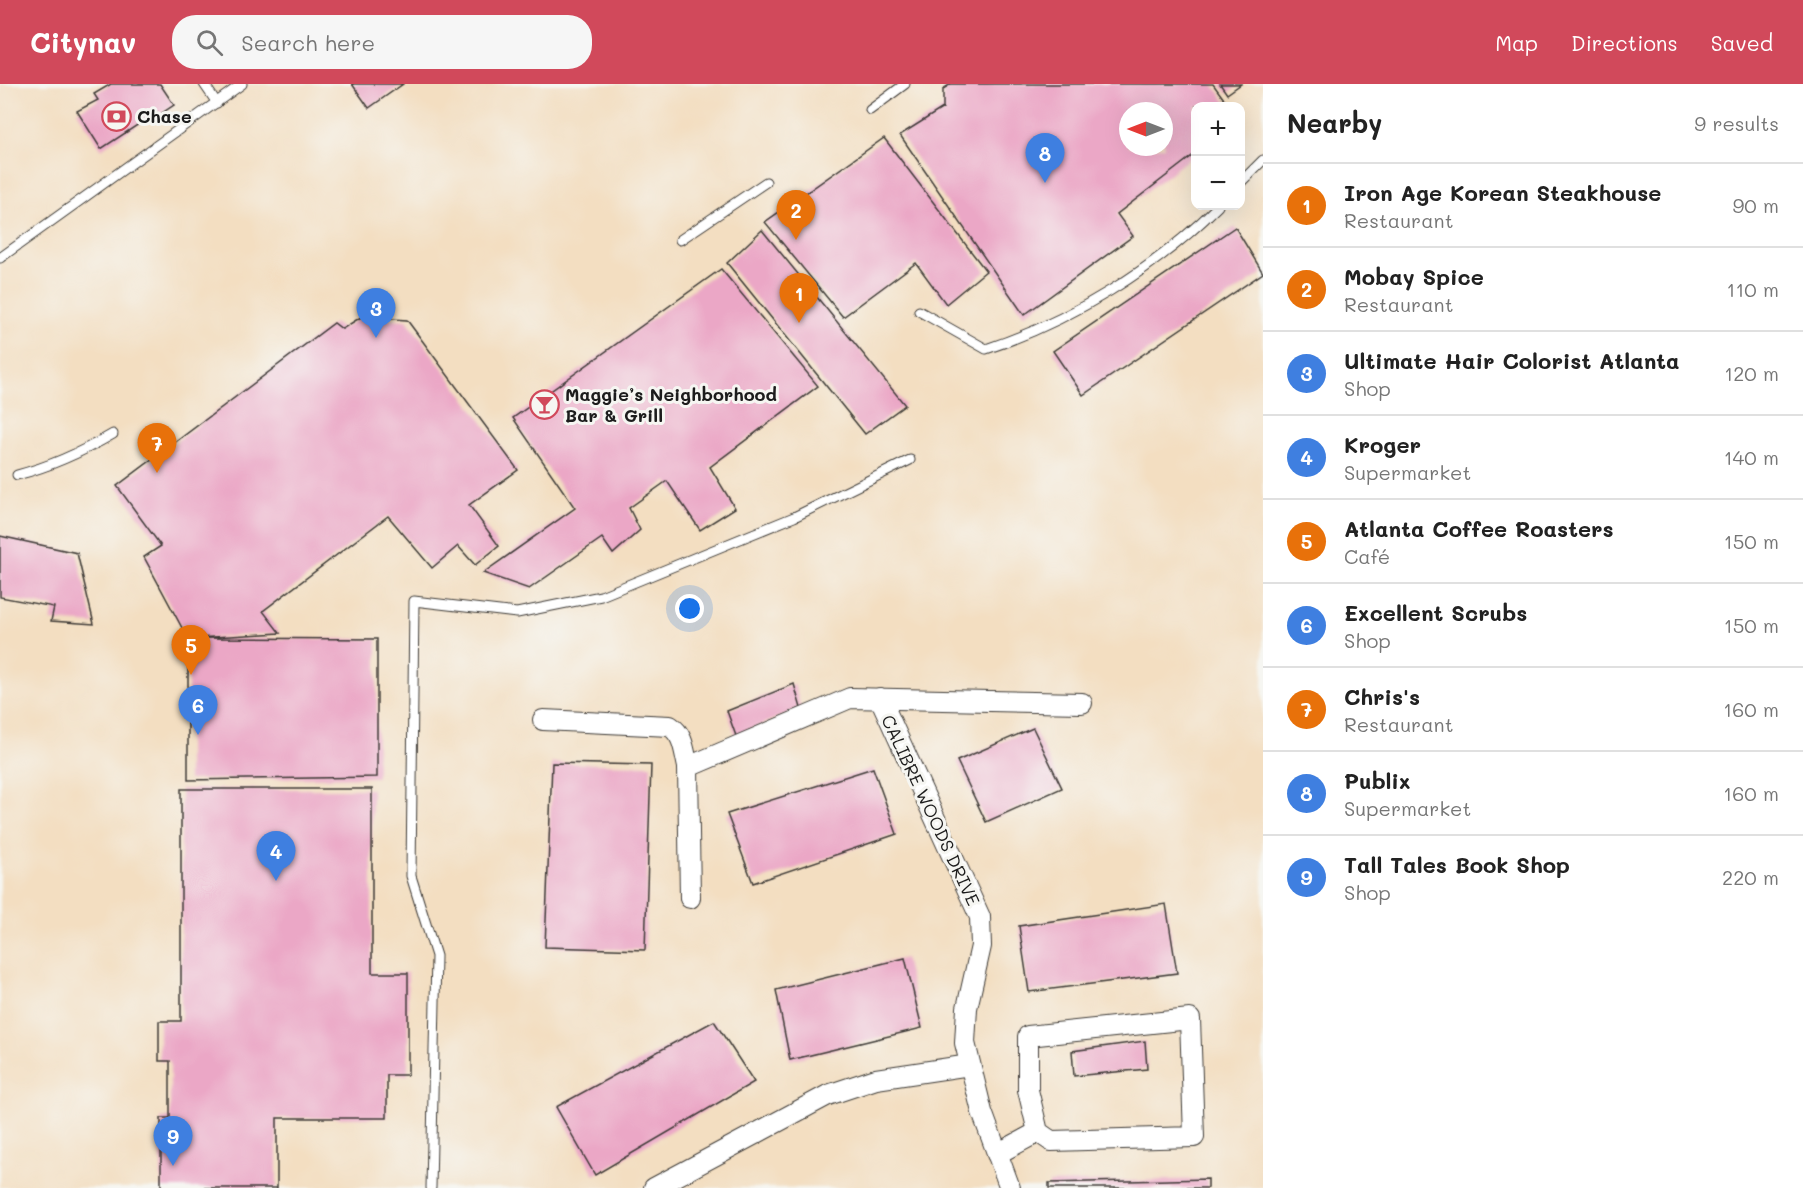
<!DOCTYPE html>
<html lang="en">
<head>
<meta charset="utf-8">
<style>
	body { margin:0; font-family:Mali,sans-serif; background:#f6f6f6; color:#222 }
	.controls { position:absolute; right:18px; top:18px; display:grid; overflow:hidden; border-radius:12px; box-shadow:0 6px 24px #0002 }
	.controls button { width:54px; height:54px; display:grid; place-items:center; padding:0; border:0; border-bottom:2px solid #e0e0e0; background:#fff; color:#222; font:30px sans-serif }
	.compass { position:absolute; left:1119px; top:18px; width:54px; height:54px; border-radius:50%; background:#fff; box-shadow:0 6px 24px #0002; rotate:270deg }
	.you { position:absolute; left:690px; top:525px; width:21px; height:21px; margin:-15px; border:4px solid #fff; border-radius:50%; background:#1a73e8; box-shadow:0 0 0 9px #1a73e833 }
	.badge { display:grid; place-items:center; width:39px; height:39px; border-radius:50%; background:#d1495b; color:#fff; font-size:20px; font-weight:700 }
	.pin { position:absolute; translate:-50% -50px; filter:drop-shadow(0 2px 3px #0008) }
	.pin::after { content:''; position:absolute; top:32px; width:21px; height:18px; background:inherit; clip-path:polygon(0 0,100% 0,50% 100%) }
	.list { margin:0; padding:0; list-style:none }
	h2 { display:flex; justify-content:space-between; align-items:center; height:78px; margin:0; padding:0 24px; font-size:26px }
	h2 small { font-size:20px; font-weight:400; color:#767676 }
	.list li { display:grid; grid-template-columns:39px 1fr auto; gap:18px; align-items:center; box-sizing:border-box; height:84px; padding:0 24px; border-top:2px solid #e0e0e0 }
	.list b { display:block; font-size:22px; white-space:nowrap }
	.list p { margin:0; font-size:20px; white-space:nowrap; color:#767676 }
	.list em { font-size:20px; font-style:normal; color:#767676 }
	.icon { flex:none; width:33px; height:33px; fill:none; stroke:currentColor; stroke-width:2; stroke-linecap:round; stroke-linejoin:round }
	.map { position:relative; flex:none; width:1263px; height:1104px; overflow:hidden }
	header { display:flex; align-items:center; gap:36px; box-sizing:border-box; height:84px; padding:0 30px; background:#d1495b; color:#fff }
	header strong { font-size:28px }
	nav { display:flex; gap:33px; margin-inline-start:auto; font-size:21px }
	.search { width:420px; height:54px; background:#f6f6f6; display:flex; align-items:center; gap:15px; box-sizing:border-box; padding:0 21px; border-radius:24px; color:#767676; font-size:22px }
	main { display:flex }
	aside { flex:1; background:#fff }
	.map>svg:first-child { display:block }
	.building { fill:#eba7c6; fill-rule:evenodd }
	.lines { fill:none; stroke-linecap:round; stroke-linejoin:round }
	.lane-casing { stroke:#3c3935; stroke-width:11 }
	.street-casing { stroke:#3c3935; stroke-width:22 }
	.lane { stroke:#fff; stroke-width:9 }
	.street { stroke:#fff; stroke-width:20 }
	.labels { text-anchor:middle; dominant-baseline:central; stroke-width:6; stroke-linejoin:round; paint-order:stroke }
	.poi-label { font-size:18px; font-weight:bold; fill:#1c1c1c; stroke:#f6f6f2; text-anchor:start }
	.street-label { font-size:18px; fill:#1c1c1c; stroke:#f6f6f2 }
</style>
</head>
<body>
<header>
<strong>Citynav</strong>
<div class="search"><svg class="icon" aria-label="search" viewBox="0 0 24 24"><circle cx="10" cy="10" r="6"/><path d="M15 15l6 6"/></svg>Search here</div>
<nav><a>Map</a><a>Directions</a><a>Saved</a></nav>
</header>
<main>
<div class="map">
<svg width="1263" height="1104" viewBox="0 0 1263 1104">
	<rect width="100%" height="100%" fill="#f6f6f2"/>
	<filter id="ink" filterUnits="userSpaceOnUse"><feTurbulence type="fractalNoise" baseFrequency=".0167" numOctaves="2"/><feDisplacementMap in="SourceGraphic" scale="12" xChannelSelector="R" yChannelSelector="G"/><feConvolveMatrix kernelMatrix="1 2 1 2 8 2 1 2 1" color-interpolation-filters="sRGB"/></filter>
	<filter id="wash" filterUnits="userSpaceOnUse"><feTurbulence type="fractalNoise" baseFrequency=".008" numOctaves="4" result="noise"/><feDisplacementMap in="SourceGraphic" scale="24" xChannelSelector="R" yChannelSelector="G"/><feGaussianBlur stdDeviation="1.35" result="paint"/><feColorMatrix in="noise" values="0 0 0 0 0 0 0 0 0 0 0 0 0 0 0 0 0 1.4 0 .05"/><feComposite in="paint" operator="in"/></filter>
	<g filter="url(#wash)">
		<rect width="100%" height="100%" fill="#f3dec1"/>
		<g id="blocks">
			<g class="building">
				<path d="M 111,0 L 160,0 L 174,21 L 159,31 L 157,28 L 101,65 L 77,27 L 98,16 L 94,10 Z"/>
				<path d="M 352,0 L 403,0 L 369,24 Z"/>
				<path d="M 951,0 L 1213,0 L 1229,22 L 1196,22 L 1196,69 L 1117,130 L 1133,152 L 1024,231 L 900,51 L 943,24 L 943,5 ZM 1128,27 L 1164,27 L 1164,63 L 1128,63 Z"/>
				<path d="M 1220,0 L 1241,0 L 1227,10 Z"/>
				<path d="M 884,54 L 986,187 L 946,220 L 916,179 L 843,233 L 765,138 Z"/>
				<path d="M 1235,143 L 1263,189 L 1083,311 L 1053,267 Z"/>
				<path d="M 762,146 L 905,321 L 865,350 L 727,179 Z"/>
				<path d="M 721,185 L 818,302 L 710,383 L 735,424 L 700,446 L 667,397 L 629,424 L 640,446 L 613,470 L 602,454 L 529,505 L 483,489 L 575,424 L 513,334 Z"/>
				<path d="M 361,233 L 407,236 L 518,386 L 469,421 L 499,462 L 475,481 L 458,462 L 432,484 L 388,432 L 263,527 L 280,549 L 197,554 L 377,555 L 377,693 L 188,696 L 188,555 L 144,473 L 161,462 L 117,402 L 334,239 L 342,245 Z"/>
				<path d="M 0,452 L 77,469 L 94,540 L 51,537 L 54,523 L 0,513 Z"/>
				<path d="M 794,600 L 801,624 L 736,652 L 727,627 Z"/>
				<path d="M 1033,644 L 1062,704 L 986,738 L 957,677 Z"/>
				<path d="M 552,679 L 651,681 L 645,866 L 545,863 Z"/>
				<path d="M 873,684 L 897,750 L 753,799 L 727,730 Z"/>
				<path d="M 181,705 L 372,705 L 372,889 L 408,889 L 408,991 L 387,991 L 387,1034 L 277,1034 L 277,1104 L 161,1104 L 161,1034 L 170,1034 L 170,977 L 159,977 L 159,937 L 181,937 Z"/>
				<path d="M 1166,820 L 1177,889 L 1029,908 L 1019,842 Z"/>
				<path d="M 905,874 L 922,944 L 790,976 L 776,906 Z"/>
				<path d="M 714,937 L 754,998 L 595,1091 L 556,1023 Z"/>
				<path d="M 1145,957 L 1147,985 L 1074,992 L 1072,967 Z"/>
				<path d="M 1208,1095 L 1208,1104 L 1049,1104 L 1049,1099 Z"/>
			</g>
		</g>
	</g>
	<g filter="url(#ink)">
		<use href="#blocks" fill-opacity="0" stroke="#3c3935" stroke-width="1.5"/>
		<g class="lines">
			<defs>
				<g id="lane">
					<path d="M 204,0 L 217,19"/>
					<path d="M 870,26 L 905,0"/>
					<path d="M 1240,99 L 1263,76"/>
					<path d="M 680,156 L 766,98"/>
					<path d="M 0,174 L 242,0"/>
					<path d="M 919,227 L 986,265 C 1071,237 1155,185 1218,122"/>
					<path d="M 17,391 C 52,382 82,368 113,350"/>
					<path d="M 431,1104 L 436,872 L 411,792 L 414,517 L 517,529 L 601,512 L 794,433 L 910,376"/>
				</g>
				<g id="street">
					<path d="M 880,614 L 980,833 L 981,862 L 967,924 L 965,959 L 982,1028 L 1010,1104"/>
					<path d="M 543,636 L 670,642 C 684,651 684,667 688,683 L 850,614 L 1082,619"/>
					<path d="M 688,683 L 690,814"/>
					<path d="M 997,1070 L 1038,1048 L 1051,1057 L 1194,1053 L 1190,935 L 1028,952 L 1028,1006 L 1038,1048"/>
					<path d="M 654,1104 L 828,1011 L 876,995 L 970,981"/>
				</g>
			</defs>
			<use href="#lane" class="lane-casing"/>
			<use href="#street" class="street-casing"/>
			<use href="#lane" class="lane"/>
			<use href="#street" class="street"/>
		</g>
	</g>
	<defs>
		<symbol id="bank-ring" viewBox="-11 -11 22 22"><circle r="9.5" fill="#f6f6f2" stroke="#d1495b" stroke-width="1.5"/><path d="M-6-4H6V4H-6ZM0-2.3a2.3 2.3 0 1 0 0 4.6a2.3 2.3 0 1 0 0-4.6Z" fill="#d1495b"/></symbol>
		<symbol id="bar-ring" viewBox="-11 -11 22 22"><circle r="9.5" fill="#f6f6f2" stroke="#d1495b" stroke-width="1.5"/><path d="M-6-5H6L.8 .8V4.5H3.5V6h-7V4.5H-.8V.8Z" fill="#d1495b"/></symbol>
	</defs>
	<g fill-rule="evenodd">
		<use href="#bank-ring" x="100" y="16" width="33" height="33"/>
		<use href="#bar-ring" x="528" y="304" width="33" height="33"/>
	</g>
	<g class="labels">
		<g class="poi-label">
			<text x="137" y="32">Chase</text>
			<text x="565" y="310">Maggie’s Neighborhood<tspan x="565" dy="21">Bar &amp; Grill</tspan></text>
		</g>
		<g class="street-label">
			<text transform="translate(931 726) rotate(65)">CALIBRE WOODS DRIVE</text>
		</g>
	</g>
</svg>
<div class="controls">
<button>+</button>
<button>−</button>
</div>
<svg class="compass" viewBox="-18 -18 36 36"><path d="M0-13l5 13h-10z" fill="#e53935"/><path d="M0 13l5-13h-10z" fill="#767676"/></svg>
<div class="you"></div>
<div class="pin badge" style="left:799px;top:239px;background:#e8710a">1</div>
<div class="pin badge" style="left:796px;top:156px;background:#e8710a">2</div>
<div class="pin badge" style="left:376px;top:254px;background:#3f7fe0">3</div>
<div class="pin badge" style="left:276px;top:797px;background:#3f7fe0">4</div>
<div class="pin badge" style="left:191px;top:591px;background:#e8710a">5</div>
<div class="pin badge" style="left:198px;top:651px;background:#3f7fe0">6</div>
<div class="pin badge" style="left:157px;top:389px;background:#e8710a">7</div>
<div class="pin badge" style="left:1045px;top:99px;background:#3f7fe0">8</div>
<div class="pin badge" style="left:173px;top:1082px;background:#3f7fe0">9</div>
</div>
<aside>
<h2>Nearby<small>9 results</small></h2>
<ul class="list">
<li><span class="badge" style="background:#e8710a">1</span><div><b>Iron Age Korean Steakhouse</b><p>Restaurant</p></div><em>90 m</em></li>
<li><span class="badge" style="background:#e8710a">2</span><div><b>Mobay Spice</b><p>Restaurant</p></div><em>110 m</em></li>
<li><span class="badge" style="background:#3f7fe0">3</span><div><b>Ultimate Hair Colorist Atlanta</b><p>Shop</p></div><em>120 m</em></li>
<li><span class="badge" style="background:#3f7fe0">4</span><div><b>Kroger</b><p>Supermarket</p></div><em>140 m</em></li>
<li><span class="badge" style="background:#e8710a">5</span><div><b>Atlanta Coffee Roasters</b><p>Café</p></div><em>150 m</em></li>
<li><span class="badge" style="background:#3f7fe0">6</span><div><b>Excellent Scrubs</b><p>Shop</p></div><em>150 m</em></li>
<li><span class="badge" style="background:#e8710a">7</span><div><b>Chris's</b><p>Restaurant</p></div><em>160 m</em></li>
<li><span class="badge" style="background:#3f7fe0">8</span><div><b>Publix</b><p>Supermarket</p></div><em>160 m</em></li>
<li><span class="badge" style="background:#3f7fe0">9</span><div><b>Tall Tales Book Shop</b><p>Shop</p></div><em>220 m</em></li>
</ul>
</aside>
</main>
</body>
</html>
